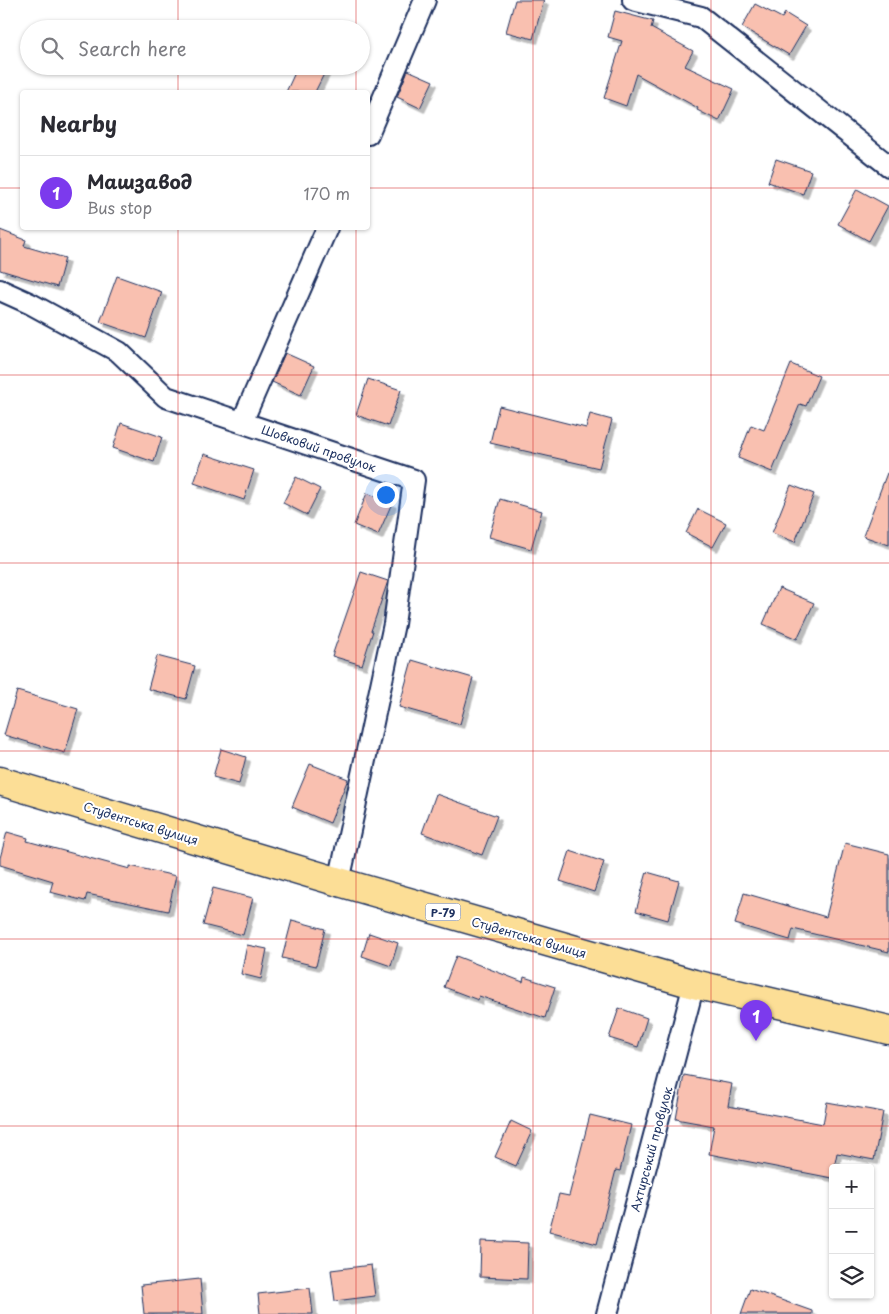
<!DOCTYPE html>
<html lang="en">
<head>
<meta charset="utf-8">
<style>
	body { margin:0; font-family:"Playpen Sans",sans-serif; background:#f2f2f3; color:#2b2b33 }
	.controls { position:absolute; right:15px; bottom:15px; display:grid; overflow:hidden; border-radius:5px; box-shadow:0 1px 4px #0004 }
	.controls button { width:45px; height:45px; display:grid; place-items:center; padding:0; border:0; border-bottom:1px solid #e1e1e2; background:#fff; color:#2b2b33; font:25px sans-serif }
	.you { position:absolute; left:385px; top:494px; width:18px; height:18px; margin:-12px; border:4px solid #fff; border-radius:50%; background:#1a73e8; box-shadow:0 0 0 8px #1a73e833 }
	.badge { display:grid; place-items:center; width:32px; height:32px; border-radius:50%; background:#7c3aed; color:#fff; font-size:16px; font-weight:700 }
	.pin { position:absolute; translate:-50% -41px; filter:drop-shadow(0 1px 2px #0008) }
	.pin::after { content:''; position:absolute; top:26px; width:18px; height:15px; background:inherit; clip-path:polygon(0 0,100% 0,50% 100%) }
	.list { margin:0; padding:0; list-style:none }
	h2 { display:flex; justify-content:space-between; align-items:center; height:65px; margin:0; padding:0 20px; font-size:21px }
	h2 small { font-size:16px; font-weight:400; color:#7c7c81 }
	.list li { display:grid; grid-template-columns:32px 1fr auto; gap:15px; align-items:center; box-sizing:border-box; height:75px; padding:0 20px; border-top:1px solid #e1e1e2 }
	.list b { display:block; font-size:19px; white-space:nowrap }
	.list p { margin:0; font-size:16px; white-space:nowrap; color:#7c7c81 }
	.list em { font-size:16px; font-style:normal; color:#7c7c81 }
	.icon { flex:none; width:28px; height:28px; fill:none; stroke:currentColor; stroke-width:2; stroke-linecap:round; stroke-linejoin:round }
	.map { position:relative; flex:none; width:889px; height:1314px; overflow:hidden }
	.search { position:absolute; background:#fff; box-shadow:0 1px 4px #0004; left:20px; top:20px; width:350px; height:55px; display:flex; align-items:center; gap:12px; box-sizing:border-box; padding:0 18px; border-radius:28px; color:#7c7c81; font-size:19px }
	.panel { position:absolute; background:#fff; box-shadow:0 1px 4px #0004; left:20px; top:90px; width:350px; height:140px; border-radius:5px }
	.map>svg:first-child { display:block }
	.building { fill:#f9c0b0; stroke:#1b2f5e; filter:url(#shadow) }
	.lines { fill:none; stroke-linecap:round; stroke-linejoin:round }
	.minor-casing { stroke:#1b2f5e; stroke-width:24 }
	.primary-casing { stroke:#1b2f5e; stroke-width:31 }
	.minor { stroke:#fff; stroke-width:20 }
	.primary { stroke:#fcde96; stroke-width:28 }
	.grid { fill:none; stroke:#d62828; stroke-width:1; stroke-opacity:0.55 }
	.labels { text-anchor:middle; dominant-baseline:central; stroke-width:4; stroke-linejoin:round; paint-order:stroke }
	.shield { fill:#fff; stroke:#5f6d8e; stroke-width:1 }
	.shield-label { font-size:11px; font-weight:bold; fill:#1b2f5e }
	.street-label { font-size:12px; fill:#1b2f5e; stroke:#fff }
</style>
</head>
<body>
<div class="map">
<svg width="889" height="1314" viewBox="0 0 889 1314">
	<defs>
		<filter id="shadow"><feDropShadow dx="4.5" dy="4.5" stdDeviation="0" flood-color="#0004"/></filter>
	</defs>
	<rect width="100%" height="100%" fill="#fff"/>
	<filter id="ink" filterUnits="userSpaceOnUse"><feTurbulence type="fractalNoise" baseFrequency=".02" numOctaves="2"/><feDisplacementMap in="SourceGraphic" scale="10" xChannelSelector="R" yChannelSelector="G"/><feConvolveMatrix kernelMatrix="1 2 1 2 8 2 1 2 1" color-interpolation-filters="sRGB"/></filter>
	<g filter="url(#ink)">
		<g class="building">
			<path d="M 515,0 L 544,0 L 533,39 L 506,32 Z"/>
			<path d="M 755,4 L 782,18 L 785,13 L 806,26 L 789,55 L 742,27 Z"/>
			<path d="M 615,11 L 653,21 L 651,28 L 693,51 L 685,66 L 734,89 L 719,121 L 697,110 L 698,108 L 636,74 L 626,106 L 604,98 L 622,41 L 608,37 Z"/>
			<path d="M 298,66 L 328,66 L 315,92 L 286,92 Z"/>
			<path d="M 408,70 L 433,81 L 420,108 L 397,97 Z"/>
			<path d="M 776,159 L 811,171 L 803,194 L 768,182 Z"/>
			<path d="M 857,189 L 888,206 L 869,241 L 838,224 Z"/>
			<path d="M 0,230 L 26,240 L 24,246 L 65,258 L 57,287 L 0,270 Z"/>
			<path d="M 117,276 L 162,292 L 146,338 L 100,322 Z"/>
			<path d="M 285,353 L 314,366 L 301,395 L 272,382 Z"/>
			<path d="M 791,364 L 819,376 L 806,406 L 800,404 L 772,472 L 738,458 L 751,425 L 764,430 Z"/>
			<path d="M 368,379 L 401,390 L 388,426 L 356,415 Z"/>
			<path d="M 499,406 L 586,428 L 590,414 L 612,420 L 599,468 L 490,443 Z"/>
			<path d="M 121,423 L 162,437 L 154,462 L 113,448 Z"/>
			<path d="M 204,454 L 254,470 L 244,500 L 194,483 Z"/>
			<path d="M 887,473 L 889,473 L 889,545 L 863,536 Z"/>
			<path d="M 296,477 L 320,489 L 307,515 L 283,503 Z"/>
			<path d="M 791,485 L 814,494 L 795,542 L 772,533 Z"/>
			<path d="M 367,493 L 392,503 L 378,535 L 354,525 Z"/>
			<path d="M 500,499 L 542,511 L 531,549 L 489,537 Z"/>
			<path d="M 698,509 L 726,523 L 713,547 L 686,533 Z"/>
			<path d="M 361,572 L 388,581 L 371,631 L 373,631 L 362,665 L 332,656 Z"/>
			<path d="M 779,588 L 814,603 L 797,639 L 763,624 Z"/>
			<path d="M 157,656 L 195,666 L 186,699 L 148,689 Z"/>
			<path d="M 412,660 L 473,678 L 460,724 L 399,707 Z"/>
			<path d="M 17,691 L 78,709 L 65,753 L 4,735 Z"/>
			<path d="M 221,749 L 246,757 L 239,784 L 213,777 Z"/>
			<path d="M 310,764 L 348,779 L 330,823 L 292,807 Z"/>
			<path d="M 436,794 L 497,816 L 482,855 L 422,833 Z"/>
			<path d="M 7,832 L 28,838 L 27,841 L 130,869 L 130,866 L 176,876 L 168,911 L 87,894 L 85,901 L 50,892 L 53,881 L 0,865 L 0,858 Z"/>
			<path d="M 845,843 L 889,854 L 889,952 L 793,929 L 790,940 L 735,924 L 744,893 L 826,917 Z"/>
			<path d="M 570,851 L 604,862 L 594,892 L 560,881 Z"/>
			<path d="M 647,872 L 679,881 L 668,920 L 636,911 Z"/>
			<path d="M 213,888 L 253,898 L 243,935 L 203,925 Z"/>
			<path d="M 292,920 L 325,929 L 316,966 L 282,958 Z"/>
			<path d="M 369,933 L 398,943 L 391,966 L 362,956 Z"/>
			<path d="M 247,945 L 267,949 L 261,979 L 241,974 Z"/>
			<path d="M 456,956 L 523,982 L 524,977 L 555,987 L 545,1018 L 479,996 L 478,1000 L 444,987 Z"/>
			<path d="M 619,1008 L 647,1018 L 638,1047 L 609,1038 Z"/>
			<path d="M 684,1075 L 732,1084 L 728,1106 L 823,1124 L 827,1102 L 883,1112 L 874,1160 L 837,1153 L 832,1178 L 709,1154 L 714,1126 L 676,1119 Z"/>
			<path d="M 590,1115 L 631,1125 L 620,1171 L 616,1170 L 597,1244 L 549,1231 L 559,1194 L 569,1196 Z"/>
			<path d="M 511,1121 L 532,1131 L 516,1166 L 495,1157 Z"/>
			<path d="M 481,1241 L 528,1243 L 527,1279 L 480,1277 Z"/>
			<path d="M 371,1265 L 375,1296 L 335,1301 L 331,1270 Z"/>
			<path d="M 200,1279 L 203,1314 L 144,1314 L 141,1285 Z"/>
			<path d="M 310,1288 L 313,1314 L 260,1314 L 258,1294 Z"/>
			<path d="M 750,1289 L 812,1311 L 812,1314 L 741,1314 Z"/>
		</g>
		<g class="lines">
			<defs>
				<g id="minor">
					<path d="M 633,0 L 701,17 L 889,166"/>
					<path d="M 368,134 L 425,0"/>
					<path d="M 0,290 L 31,304 L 119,352 L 166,397 L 414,480 L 394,624 L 339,882"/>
					<path d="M 242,422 L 327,228"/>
					<path d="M 607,1314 L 694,984"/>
				</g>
				<path id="primary" d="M 0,781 L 339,882 L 694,984 L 889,1030"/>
			</defs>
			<use href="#minor" class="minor-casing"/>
			<use href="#primary" class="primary-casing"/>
			<use href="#minor" class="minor"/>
			<use href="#primary" class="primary"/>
		</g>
	</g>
	<path class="grid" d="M 178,0 L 178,29M 356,0 L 356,29M 533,0 L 533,1314M 711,0 L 711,1314M 178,66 L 178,92M 356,66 L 356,92M 0,188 L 22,188M 368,188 L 889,188M 178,228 L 178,1314M 356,228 L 356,1314M 0,375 L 889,375M 0,563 L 889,563M 0,751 L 889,751M 0,939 L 889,939M 0,1126 L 889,1126"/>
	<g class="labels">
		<rect class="shield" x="425.5" y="903.5" width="35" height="17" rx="4"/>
		<g class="shield-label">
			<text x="443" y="912">Р-79</text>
		</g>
		<g class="street-label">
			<text transform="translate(319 448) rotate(19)">Шовковий провулок</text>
			<text transform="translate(141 823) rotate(17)">Студентська вулиця</text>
			<text transform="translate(529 937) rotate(16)">Студентська вулиця</text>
			<text transform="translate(651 1149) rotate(-75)">Ахтирський провулок</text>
		</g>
	</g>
</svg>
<div class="controls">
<button>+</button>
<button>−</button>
<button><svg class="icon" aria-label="layers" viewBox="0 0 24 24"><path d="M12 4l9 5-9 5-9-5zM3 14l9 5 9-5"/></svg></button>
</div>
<div class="you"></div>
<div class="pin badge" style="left:756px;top:1041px">1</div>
<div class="search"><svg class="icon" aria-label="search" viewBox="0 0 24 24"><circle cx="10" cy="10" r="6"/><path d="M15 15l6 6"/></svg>Search here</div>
<section class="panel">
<h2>Nearby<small></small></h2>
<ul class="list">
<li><span class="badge">1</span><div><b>Машзавод</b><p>Bus stop</p></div><em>170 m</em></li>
</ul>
</section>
</div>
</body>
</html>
